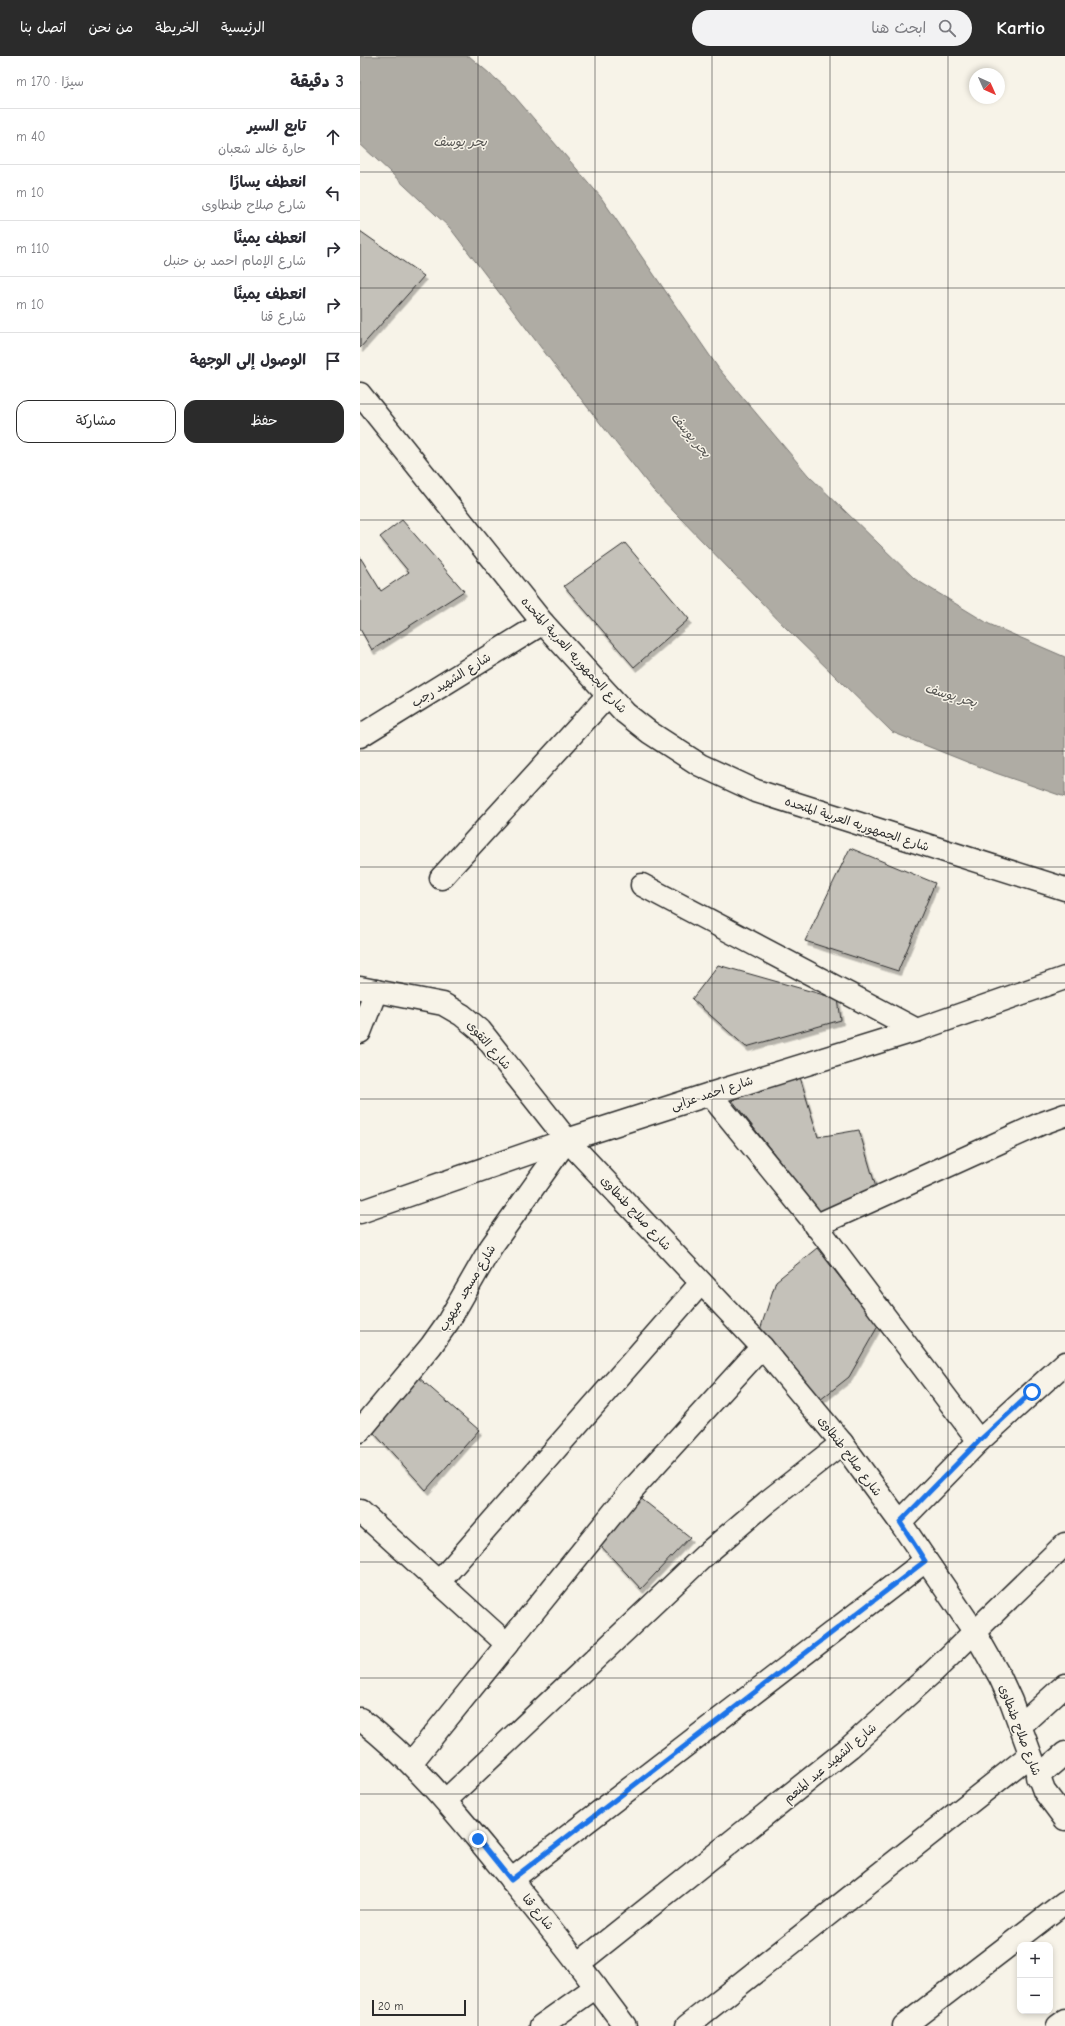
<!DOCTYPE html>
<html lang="ar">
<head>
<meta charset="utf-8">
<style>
	body { margin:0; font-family:"Comic Neue","Playpen Sans Arabic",sans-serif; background:#f2f2f3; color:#2b2b33; direction:rtl }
	.controls { position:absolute; right:12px; bottom:12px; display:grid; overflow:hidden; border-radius:8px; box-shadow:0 2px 6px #0003 }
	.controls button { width:36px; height:36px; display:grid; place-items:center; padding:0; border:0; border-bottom:1px solid #e1e1e2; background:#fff; color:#2b2b33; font:20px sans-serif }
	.compass { position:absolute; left:609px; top:12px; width:36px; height:36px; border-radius:50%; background:#fff; box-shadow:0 2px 6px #0003; rotate:135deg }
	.scale { position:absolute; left:12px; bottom:10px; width:94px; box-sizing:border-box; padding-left:4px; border:2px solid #2b2b2b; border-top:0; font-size:11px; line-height:14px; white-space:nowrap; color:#2b2b2b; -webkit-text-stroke:3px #f7f3e8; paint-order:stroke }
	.stop { position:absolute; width:12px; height:12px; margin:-9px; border:3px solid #1a73e8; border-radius:50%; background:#fff }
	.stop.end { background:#1a73e8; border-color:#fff; box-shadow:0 1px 4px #0008 }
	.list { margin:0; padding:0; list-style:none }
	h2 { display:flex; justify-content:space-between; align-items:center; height:52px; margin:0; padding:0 16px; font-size:17px }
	h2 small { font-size:13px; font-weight:400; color:#7c7c81 }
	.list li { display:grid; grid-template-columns:26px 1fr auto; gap:12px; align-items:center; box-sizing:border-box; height:56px; padding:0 16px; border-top:1px solid #e1e1e2 }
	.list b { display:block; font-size:15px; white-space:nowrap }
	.list p { margin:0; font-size:13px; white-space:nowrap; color:#7c7c81 }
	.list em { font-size:13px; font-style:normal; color:#7c7c81 }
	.actions { display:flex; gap:8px; padding:12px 16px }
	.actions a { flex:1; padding:9px 0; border:1px solid #2b2b2b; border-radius:12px; text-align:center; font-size:14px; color:#2b2b2b }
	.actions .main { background:#2b2b2b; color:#fff }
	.icon { flex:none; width:22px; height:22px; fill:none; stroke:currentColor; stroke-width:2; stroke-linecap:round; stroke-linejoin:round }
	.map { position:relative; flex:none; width:705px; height:1970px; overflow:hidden; direction:ltr }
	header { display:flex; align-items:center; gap:24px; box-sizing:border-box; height:56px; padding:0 20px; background:#2b2b2b; color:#fff }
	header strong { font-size:19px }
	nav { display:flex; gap:22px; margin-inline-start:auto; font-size:14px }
	.search { width:280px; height:36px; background:#f2f2f3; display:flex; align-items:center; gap:10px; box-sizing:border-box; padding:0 14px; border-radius:22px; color:#7c7c81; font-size:15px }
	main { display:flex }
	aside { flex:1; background:#fff }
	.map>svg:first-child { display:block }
	.water { fill:#afaca4; stroke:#7a7874 }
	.building { fill:#c4c1b9; stroke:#2b2b2b; filter:url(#shadow) }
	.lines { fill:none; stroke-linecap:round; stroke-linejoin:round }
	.minor-casing { stroke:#2b2b2b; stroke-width:25 }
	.minor { stroke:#f7f3e8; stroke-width:22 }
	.route { stroke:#1a73e8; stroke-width:5 }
	.grid { fill:none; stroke:#2b2b2b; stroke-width:1; stroke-opacity:0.55 }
	.labels { text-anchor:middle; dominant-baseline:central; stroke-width:3; stroke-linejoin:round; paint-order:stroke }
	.street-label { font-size:12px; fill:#2b2b2b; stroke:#f7f3e8 }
	.water-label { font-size:13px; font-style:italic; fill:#53524f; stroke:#f7f3e8 }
</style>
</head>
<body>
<header>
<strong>Kartio</strong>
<div class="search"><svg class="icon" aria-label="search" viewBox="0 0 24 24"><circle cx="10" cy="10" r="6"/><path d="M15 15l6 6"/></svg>ابحث هنا</div>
<nav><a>الرئيسية</a><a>الخريطة</a><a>من نحن</a><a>اتصل بنا</a></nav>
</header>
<main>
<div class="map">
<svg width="705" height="1970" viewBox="0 0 705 1970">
	<defs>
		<filter id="shadow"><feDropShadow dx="2.5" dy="4.5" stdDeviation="0" flood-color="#0004"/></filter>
	</defs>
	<rect width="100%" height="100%" fill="#f7f3e8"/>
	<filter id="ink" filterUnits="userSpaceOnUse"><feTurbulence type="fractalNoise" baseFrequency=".025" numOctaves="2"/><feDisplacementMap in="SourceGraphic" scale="8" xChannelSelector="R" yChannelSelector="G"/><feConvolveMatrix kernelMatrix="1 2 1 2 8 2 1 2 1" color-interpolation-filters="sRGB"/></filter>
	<g filter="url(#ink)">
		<path class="water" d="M 0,0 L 109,0 L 150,35 L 240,140 L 359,313 L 448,419 L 555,523 L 629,568 L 705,601 L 705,741 L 627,714 L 532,676 L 425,571 L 293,434 L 195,310 L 90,172 L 0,88 Z"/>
		<g class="building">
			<path d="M 0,175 L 64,220 L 0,292 Z"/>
			<path d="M 42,464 L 104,535 L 12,594 L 0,573 L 0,501 L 21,535 L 49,516 L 20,481 Z"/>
			<path d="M 265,487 L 329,563 L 274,611 L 204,530 Z"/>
			<path d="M 490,792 L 575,827 L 538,915 L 445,885 Z"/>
			<path d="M 358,909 L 478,943 L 481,964 L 386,991 L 332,943 Z"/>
			<path d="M 440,1021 L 458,1081 L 499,1074 L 517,1135 L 461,1158 L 372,1044 Z"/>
			<path d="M 457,1192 L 518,1270 L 489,1321 L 460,1344 L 400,1274 L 416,1225 Z"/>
			<path d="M 57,1320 L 119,1374 L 66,1434 L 13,1376 Z"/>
			<path d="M 278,1440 L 330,1481 L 281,1533 L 240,1489 Z"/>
		</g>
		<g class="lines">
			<defs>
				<g id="minor">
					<path d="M 0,338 L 183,567 L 265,657 L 289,676 L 340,709 L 396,735 L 705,833"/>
					<path d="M 0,680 L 183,567"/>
					<path d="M 81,822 L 248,639"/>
					<path d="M 282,829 L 557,974"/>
					<path d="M 0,932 L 83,948 L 102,959 L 120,974 L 207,1084 L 402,1291 L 482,1387 L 540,1466 L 614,1575 L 640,1621 L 651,1645 L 684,1735 L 705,1763"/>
					<path d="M 0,976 L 16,935"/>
					<path d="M 350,1038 L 449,1160 L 619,1385"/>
					<path d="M 0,1156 L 207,1084 L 350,1038 L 557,974 L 705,922"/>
					<path d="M 455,1170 L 680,1068 L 705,1059"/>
					<path d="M 0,1375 L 71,1290 L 88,1266 L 131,1191 L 207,1084"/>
					<path d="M 0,1455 L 147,1588"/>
					<path d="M 540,1466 L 619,1385 L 705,1307"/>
					<path d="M 79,1526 L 341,1227"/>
					<path d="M 0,1663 C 52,1703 92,1752 134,1803 C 179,1857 223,1913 265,1970"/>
					<path d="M 661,1669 L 705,1629"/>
					<path d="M 51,1707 L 270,1436 L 402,1291"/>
					<path d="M 677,1721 L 705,1697"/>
					<path d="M 86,1744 L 345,1499 L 407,1446 L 482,1387"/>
					<path d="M 151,1824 L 565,1505"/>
					<path d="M 218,1908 L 490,1691 L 574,1615 L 705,1488"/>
					<path d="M 181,1970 L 236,1931"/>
					<path d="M 327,1970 L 670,1699"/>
					<path d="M 544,1970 L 705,1846"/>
					<path d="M 698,1970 L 705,1965"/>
				</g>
			</defs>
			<use href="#minor" class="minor-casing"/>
			<use href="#minor" class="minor"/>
		</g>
	</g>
	<g class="lines" filter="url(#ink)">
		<path class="route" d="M 118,1783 L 151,1824 L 565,1505 L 540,1466 L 619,1385 L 672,1336"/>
	</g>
	<path class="grid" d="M 118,0 L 118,1970M 235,0 L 235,1970M 352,0 L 352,1970M 470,0 L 470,1970M 588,0 L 588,1970M 0,116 L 705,116M 0,232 L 705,232M 0,348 L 705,348M 0,464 L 705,464M 0,579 L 705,579M 0,695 L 705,695M 0,811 L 705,811M 0,927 L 705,927M 0,1043 L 705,1043M 0,1159 L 705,1159M 0,1275 L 705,1275M 0,1391 L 705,1391M 0,1506 L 705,1506M 0,1622 L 705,1622M 0,1738 L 705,1738M 0,1854 L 705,1854"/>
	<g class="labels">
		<g class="street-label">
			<text transform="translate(214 599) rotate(48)">شارع الجمهوريه العربية المتحده</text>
			<text transform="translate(91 624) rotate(-32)">شارع الشهيد رجب</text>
			<text transform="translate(497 768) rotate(18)">شارع الجمهوريه العربية المتحده</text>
			<text transform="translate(129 989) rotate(49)">شارع التقوى</text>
			<text transform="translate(352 1037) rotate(-18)">شارع احمد عرابى</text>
			<text transform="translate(276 1157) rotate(47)">شارع صلاح طنطاوى</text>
			<text transform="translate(107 1232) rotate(-59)">شارع مسجد ميهوب</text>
			<text transform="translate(490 1400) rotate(53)">شارع صلاح طنطاوى</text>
			<text transform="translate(660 1674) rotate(69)">شارع صلاح طنطاوى</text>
			<text transform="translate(470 1707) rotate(-40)">شارع الشهيد عبد المنعم</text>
			<text transform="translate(178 1856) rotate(51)">شارع قنا</text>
		</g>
		<g class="water-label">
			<text x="100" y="85">بحر يوسف</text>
			<text transform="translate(331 379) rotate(50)">بحر يوسف</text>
			<text transform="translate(591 639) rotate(17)">بحر يوسف</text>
		</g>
	</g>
</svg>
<div class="controls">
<button>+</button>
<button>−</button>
</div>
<svg class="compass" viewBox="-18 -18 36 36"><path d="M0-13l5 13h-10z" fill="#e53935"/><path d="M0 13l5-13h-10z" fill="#7c7c81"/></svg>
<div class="scale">20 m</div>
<div class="stop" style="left:672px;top:1336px"></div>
<div class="stop end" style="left:118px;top:1783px"></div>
</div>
<aside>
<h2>3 دقيقة<small>سيرًا · 170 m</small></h2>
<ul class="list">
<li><svg class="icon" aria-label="ahead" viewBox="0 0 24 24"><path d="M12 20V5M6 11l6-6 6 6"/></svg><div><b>تابع السير</b><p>حارة خالد شعبان</p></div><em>40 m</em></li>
<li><svg class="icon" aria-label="left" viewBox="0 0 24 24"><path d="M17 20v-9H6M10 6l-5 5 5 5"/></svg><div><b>انعطف يسارًا</b><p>شارع صلاح طنطاوى</p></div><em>10 m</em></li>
<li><svg class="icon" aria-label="right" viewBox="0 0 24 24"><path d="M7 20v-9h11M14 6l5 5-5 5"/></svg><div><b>انعطف يمينًا</b><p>شارع الإمام احمد بن حنبل</p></div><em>110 m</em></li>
<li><svg class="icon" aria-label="right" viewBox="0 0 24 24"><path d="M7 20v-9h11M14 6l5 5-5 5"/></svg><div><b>انعطف يمينًا</b><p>شارع قنا</p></div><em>10 m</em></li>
<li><svg class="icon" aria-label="arrive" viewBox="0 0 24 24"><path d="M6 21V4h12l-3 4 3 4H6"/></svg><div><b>الوصول إلى الوجهة</b></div></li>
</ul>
<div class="actions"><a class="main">حفظ</a><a>مشاركة</a></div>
</aside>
</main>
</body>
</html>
